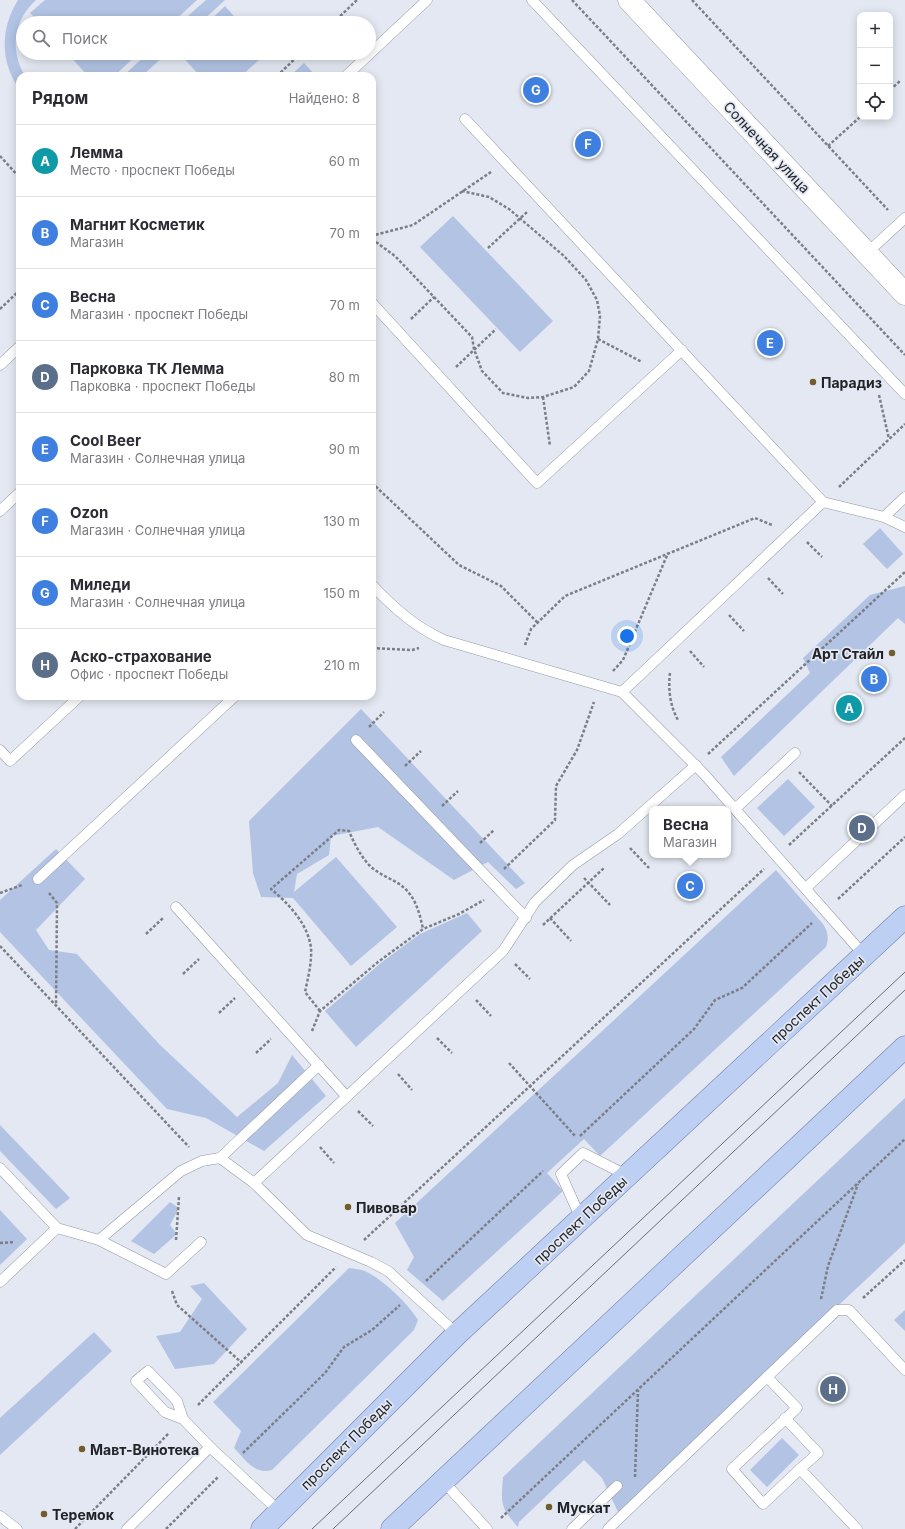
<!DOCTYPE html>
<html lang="ru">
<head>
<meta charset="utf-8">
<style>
	body { margin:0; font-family:Inter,sans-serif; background:#f2f2f3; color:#2b2b33 }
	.controls { position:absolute; right:12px; top:12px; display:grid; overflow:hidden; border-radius:8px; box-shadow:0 2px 10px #0003 }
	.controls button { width:36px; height:36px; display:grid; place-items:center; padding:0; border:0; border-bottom:1px solid #e1e1e2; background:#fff; color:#2b2b33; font:20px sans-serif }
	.you { position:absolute; left:627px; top:636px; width:14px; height:14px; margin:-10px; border:3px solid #fff; border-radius:50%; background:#1a73e8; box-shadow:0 0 0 6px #1a73e833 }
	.badge { display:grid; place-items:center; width:26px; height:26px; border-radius:50%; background:#ea580c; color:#fff; font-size:13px; font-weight:700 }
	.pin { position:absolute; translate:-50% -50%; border:2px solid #fff; box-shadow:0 1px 4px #0006 }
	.popup { position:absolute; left:649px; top:806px; width:82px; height:52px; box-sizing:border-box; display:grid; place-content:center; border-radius:8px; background:#fff; filter:drop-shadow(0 1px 3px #0005); font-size:13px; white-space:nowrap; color:#7c7c81 }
	.popup b { font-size:15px; color:#2b2b33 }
	.popup::after { content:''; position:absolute; left:50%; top:100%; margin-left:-8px; border:8px solid transparent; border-top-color:#fff }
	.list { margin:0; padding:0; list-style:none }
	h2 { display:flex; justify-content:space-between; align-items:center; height:52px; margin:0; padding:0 16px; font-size:17px }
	h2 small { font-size:13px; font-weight:400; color:#7c7c81 }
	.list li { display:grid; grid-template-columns:26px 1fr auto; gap:12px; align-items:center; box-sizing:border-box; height:72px; padding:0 16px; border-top:1px solid #e1e1e2 }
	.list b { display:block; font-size:15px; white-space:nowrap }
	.list p { margin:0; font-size:13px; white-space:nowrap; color:#7c7c81 }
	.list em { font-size:13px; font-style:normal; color:#7c7c81 }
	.icon { flex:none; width:22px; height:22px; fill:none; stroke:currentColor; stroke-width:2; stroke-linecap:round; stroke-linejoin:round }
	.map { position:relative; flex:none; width:905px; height:1529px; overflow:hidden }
	.search { position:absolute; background:#fff; box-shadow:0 2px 10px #0003; left:16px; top:16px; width:360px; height:44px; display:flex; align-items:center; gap:10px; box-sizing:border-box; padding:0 14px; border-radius:22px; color:#7c7c81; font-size:15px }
	.panel { position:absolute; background:#fff; box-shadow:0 2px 10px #0003; left:16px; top:72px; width:360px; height:628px; border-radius:12px }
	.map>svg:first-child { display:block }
	.green { fill:#b2c3e4 }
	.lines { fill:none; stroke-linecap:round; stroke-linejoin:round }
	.service-casing { stroke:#9498a2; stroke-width:11 }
	.tertiary-casing { stroke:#9498a2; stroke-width:23 }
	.primary-casing { stroke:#6b7ea8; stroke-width:23 }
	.path { stroke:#7b7e85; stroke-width:2.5; stroke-dasharray:3 2; stroke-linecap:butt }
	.service { stroke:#fff; stroke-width:10 }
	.tertiary { stroke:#fff; stroke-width:22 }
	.primary { stroke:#becff4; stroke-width:22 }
	.tram { stroke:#6b6e74; stroke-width:1 }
	.poi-dot { fill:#725c2b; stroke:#e3e8f2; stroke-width:1.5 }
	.labels { text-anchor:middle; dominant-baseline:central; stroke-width:3.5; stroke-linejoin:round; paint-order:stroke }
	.street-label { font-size:14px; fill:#212327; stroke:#e3e8f2 }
	.poi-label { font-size:14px; font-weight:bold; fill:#212327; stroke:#e3e8f2; text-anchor:start }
</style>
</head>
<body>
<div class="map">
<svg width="905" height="1529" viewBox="0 0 905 1529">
	<rect width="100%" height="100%" fill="#e3e8f2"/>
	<g class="green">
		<path d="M 18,0 L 36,0 C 13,21 10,50 25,76 L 20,76 L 20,90 C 0,62 0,29 18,0 Z"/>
		<path d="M 45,0 L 197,0 L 172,23 L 40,23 L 30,13 Z"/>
		<path d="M 206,0 L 225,0 L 200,23 L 180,23 Z"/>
		<path d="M 225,6 L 240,23 L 207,23 Z"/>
		<path d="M 67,53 L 139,53 L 114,76 L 88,76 Z"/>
		<path d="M 148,53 L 167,53 L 142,76 L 123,76 Z"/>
		<path d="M 179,53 L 267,53 L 241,76 L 200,76 Z"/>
		<path d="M 304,63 L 316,76 L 290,76 Z"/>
		<path d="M 453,216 L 553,321 L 520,352 L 420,247 Z"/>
		<path d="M 880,528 L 903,554 L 887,569 L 863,544 Z"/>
		<path d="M 905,586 L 905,624 L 898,618 L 734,776 L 721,757 L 810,673 L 803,658 L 870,595 Z"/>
		<path d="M 361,709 L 525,883 L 516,889 L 488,862 L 454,880 L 378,827 L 331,836 L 329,855 L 297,874 L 294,892 L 336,857 L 397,927 L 351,966 L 293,898 L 261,897 L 253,873 L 249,821 Z"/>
		<path d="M 788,779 L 815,807 L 784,836 L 757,808 Z"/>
		<path d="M 56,849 L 85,879 L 36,930 L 49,950 L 77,954 L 160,1045 L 237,1117 L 278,1083 L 292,1055 L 326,1096 L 264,1151 L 206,1118 L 167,1109 L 0,932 L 0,900 Z"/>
		<path d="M 776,870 L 823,924 C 828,932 829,938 826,947 L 600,1156 L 584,1139 L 547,1173 L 563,1191 L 443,1301 L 407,1270 L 414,1257 L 395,1223 Z"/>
		<path d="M 467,913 L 482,931 L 356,1047 L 325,1011 L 382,962 L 420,934 Z"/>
		<path d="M 905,1098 L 905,1243 L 618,1512 L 602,1478 L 584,1460 L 519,1522 L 518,1527 C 500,1507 501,1504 503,1477 Z"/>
		<path d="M 0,1125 L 70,1198 L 56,1209 L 0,1151 Z"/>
		<path d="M 170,1202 L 179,1208 L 170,1225 L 177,1234 L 154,1254 L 131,1241 Z"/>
		<path d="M 0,1210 L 27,1239 L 0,1265 Z"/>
		<path d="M 349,1268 C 354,1269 360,1269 365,1271 C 382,1279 409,1304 418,1320 L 414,1330 L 272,1470 C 254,1475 245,1459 234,1448 L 241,1431 L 213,1402 Z"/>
		<path d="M 204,1283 L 247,1329 L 214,1364 L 175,1369 L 156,1336 L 180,1332 L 202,1299 L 190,1286 Z"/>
		<path d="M 905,1310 L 905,1331 L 894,1320 Z"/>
		<path d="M 94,1332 L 112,1351 L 0,1455 L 0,1418 Z"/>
		<path d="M 782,1438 L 799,1455 L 767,1487 L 750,1470 Z"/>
	</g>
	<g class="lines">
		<defs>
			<g id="service">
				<path d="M 532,0 L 905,394"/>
				<path d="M 346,76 L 427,0"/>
				<path d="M 465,119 L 823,502 L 884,517 L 905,497"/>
				<path d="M 867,253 L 905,218"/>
				<path d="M 372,303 L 537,483 L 682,350"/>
				<path d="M 0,365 L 20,346"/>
				<path d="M 0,511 L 20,492"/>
				<path d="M 884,517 L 905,527"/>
				<path d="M 372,585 C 394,608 415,627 444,640 L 622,692 L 704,774 L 864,955"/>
				<path d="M 622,692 L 823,502"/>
				<path d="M 356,740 L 526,918"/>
				<path d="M 0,750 L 10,761 L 80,696"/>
				<path d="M 736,808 L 795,753"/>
				<path d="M 38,879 L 235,696"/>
				<path d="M 806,888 L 905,795"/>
				<path d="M 176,907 L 347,1097"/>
				<path d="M 220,1158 L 319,1065"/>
				<path d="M 0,1168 L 57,1228"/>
				<path d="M 254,1183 L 503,951 L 535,902 L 573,865 L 618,834 L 696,765"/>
				<path d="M 581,1219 L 561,1174 L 583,1153 L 628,1176"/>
				<path d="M 99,1240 L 166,1274 L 201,1242"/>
				<path d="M 0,1282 L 57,1228 L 99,1240 L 181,1171 L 202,1161 L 220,1158 L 254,1183 L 307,1235 L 371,1262 L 388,1271 L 457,1334"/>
				<path d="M 767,1377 L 797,1408 L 732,1469 L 763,1504 L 800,1469 L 857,1529"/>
				<path d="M 785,1418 L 818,1453 L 800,1469"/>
				<path d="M 183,1419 L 177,1401 L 148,1371 L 136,1381 L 165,1412 L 183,1419 L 210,1447 L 279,1511"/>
				<path d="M 443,1481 L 487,1529"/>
				<path d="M 0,1516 L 17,1529"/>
				<path d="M 127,1529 L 210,1447"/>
				<path d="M 572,1529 L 617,1486"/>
				<path d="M 608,1529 L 837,1310 L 849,1310 L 905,1370"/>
			</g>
			<path id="tertiary" d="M 629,0 L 905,294"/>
			<g id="primary">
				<path d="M 262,1529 L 457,1334 L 905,917"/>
				<path d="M 392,1529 L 905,1047"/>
			</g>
		</defs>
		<use href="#service" class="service-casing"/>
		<use href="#tertiary" class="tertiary-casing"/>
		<use href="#primary" class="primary-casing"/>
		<g class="path">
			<path d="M 572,0 L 905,355"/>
			<path d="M 692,0 L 888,210"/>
			<path d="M 333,23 L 357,0"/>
			<path d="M 277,76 L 301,53"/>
			<path d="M 890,90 L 900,81"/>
			<path d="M 828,146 L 860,117"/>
			<path d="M 0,156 L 20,178"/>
			<path d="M 372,238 L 375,235 L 413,225 L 491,172"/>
			<path d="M 372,239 L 395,256 L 472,337 L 474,349 L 482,371 L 503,393 L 528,398 L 543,397 L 574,387 L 589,371 L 598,339 L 600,316 L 597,300 L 586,280 L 564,256 L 509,209 L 489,197 L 462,191"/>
			<path d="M 488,248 L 527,212"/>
			<path d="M 0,309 L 20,290"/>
			<path d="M 411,319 L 434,297"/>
			<path d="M 598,339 L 642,362"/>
			<path d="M 456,367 L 496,329"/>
			<path d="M 879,395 L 889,439"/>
			<path d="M 543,397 L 550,446"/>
			<path d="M 372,483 L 459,565 L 501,586 L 538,623"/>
			<path d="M 839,487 L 905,424"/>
			<path d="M 807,542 L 822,557"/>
			<path d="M 768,578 L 783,594"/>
			<path d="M 729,615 L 744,631"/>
			<path d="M 525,645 L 531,629 L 565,596 L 755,518 L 772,525"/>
			<path d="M 372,648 L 412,650 L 419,648"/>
			<path d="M 690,651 L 704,667"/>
			<path d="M 613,671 L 623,660 L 668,553"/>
			<path d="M 670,673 C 668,689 670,706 678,720"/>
			<path d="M 369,727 L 384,712"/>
			<path d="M 708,754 L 905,572"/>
			<path d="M 405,766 L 421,751"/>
			<path d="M 799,772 L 832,806"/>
			<path d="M 442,806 L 458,791"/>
			<path d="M 480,843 L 494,830"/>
			<path d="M 789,845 L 905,738"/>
			<path d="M 630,848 L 649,868"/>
			<path d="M 504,869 L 555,820 L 556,786 L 577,750 L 594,702"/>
			<path d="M 584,878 L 610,905"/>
			<path d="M 0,893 L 22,885"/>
			<path d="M 49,893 L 57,903 L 56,1005"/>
			<path d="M 838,899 L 905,837"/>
			<path d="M 550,918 L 571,941"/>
			<path d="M 543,925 L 605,867"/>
			<path d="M 146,934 L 163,918"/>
			<path d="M 0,946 L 189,1147"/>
			<path d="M 515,964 L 530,979"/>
			<path d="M 183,974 L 199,959"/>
			<path d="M 476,1000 L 491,1016"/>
			<path d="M 320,1011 L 305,992 C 308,978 312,962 311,948 C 308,924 289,904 271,889 L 339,830 L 349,831 C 354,843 360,855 369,865 C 377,873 387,877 396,882 C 414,892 419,910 423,929"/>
			<path d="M 219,1013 L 235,998"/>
			<path d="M 312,1031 L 320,1011 L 378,962 L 423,929 L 459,914 L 484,900"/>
			<path d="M 437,1038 L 452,1053"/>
			<path d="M 256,1053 L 271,1039"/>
			<path d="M 509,1063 L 576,1137"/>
			<path d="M 398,1074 L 412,1090"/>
			<path d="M 358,1111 L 373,1126"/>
			<path d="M 580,1136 L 694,1029 L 715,1000 L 742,988 L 812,923"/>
			<path d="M 320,1147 L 334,1163"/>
			<path d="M 176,1240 L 179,1197"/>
			<path d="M 364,1240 L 764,869"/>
			<path d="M 0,1243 L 15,1242"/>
			<path d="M 426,1281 L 543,1171"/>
			<path d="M 172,1291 L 177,1305 L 242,1363"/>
			<path d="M 863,1298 L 905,1260"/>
			<path d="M 821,1299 L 828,1266 L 858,1184"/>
			<path d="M 198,1405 L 336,1267"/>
			<path d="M 243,1453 L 325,1373 L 344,1347 L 372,1330 L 400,1305"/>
			<path d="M 635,1477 L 638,1390"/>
			<path d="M 501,1518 L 905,1139"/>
			<path d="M 75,1529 L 169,1433"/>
			<path d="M 166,1529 L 218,1477"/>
		</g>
		<use href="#service" class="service"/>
		<use href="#tertiary" class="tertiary"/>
		<use href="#primary" class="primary"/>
		<g class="tram">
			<path d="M 312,1529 L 905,972"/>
			<path d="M 333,1529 L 905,990"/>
		</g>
	</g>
	<g class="poi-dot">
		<circle cx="813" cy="382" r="4"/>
		<circle cx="892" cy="653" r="4"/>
		<circle cx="348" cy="1207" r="4"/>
		<circle cx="82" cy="1449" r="4"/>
		<circle cx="549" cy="1507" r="4"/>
		<circle cx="44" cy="1514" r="4"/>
	</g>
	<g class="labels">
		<g class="street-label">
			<text transform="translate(767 147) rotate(47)">Солнечная улица</text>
			<text transform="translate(817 999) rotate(-43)">проспект Победы</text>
			<text transform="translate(580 1220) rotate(-43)">проспект Победы</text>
			<text transform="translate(346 1444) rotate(-45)">проспект Победы</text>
		</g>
		<g class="poi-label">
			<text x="821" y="382">Парадиз</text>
			<text x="884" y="653" text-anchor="end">Арт Стайл</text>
			<text x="356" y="1207">Пивовар</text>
			<text x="90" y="1449">Мавт-Винотека</text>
			<text x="557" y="1507">Мускат</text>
			<text x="52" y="1514">Теремок</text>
		</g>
	</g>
</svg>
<div class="controls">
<button>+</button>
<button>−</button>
<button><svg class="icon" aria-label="locate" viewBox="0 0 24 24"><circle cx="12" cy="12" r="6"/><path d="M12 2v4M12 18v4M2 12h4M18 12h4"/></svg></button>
</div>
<div class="you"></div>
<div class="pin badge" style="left:849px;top:708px;background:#0f9aa8">A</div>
<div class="pin badge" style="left:874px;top:679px;background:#3f7fe0">B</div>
<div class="pin badge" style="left:690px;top:886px;background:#3f7fe0">C</div>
<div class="popup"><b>Весна</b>Магазин</div>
<div class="pin badge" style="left:862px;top:828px;background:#5c6f8a">D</div>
<div class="pin badge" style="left:770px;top:343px;background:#3f7fe0">E</div>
<div class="pin badge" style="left:588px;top:144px;background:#3f7fe0">F</div>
<div class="pin badge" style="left:536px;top:90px;background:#3f7fe0">G</div>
<div class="pin badge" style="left:833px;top:1389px;background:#5c6f8a">H</div>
<div class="search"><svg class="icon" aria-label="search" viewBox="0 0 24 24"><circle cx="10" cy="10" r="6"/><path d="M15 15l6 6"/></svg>Поиск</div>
<section class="panel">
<h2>Рядом<small>Найдено: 8</small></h2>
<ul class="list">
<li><span class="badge" style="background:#0f9aa8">A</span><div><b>Лемма</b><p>Место · проспект Победы</p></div><em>60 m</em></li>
<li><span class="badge" style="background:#3f7fe0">B</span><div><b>Магнит Косметик</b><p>Магазин</p></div><em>70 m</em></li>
<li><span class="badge" style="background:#3f7fe0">C</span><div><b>Весна</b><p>Магазин · проспект Победы</p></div><em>70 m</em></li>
<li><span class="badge" style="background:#5c6f8a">D</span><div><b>Парковка ТК Лемма</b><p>Парковка · проспект Победы</p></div><em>80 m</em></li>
<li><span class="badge" style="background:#3f7fe0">E</span><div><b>Cool Beer</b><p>Магазин · Солнечная улица</p></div><em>90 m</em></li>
<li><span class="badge" style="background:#3f7fe0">F</span><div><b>Ozon</b><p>Магазин · Солнечная улица</p></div><em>130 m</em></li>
<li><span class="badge" style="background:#3f7fe0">G</span><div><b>Миледи</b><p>Магазин · Солнечная улица</p></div><em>150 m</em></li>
<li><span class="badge" style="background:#5c6f8a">H</span><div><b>Аско-страхование</b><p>Офис · проспект Победы</p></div><em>210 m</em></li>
</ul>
</section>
</div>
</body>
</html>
